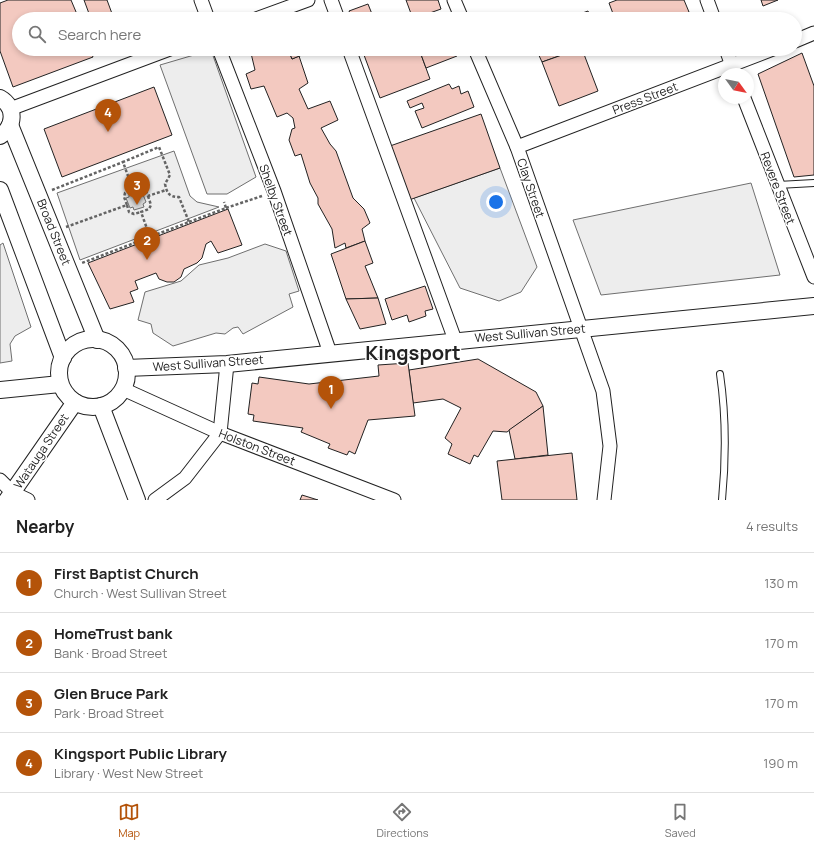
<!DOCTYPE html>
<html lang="en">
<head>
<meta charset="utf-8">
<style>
	body { margin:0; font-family:Manrope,sans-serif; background:#f6f6f6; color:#222 }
	.compass { position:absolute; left:718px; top:68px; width:36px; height:36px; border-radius:50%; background:#fff; box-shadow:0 2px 6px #0003; rotate:123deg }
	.you { position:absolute; left:496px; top:202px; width:14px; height:14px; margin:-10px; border:3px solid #fff; border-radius:50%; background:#1a73e8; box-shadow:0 0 0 6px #1a73e833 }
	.badge { display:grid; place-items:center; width:26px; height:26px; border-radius:50%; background:#b45309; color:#fff; font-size:13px; font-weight:700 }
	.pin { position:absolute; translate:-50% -33px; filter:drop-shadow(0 1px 2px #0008) }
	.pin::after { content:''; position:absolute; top:21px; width:14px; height:12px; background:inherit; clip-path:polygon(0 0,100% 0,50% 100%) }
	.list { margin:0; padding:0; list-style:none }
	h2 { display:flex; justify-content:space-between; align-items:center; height:52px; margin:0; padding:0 16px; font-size:17px }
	h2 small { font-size:13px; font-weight:400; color:#767676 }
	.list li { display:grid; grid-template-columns:26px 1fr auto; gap:12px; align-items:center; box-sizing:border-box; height:60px; padding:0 16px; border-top:1px solid #e0e0e0 }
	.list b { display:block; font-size:15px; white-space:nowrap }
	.list p { margin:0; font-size:13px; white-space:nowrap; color:#767676 }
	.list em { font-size:13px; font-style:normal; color:#767676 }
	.icon { flex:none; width:22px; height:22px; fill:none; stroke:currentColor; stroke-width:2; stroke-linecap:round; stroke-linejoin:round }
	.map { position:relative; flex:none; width:814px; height:500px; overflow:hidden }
	.search { position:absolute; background:#fff; box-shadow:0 2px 6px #0003; left:12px; right:12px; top:12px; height:44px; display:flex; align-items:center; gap:10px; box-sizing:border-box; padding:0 14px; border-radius:22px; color:#767676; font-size:15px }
	.sheet { height:292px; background:#fff }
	nav { display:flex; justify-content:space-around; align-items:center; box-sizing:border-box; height:56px; border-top:1px solid #e0e0e0; background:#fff; font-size:11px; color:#767676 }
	nav a { display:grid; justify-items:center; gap:2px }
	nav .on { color:#b45309 }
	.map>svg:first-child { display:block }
	.green { fill:#eee; stroke:#6f6f6f }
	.parking { fill:#ededed; stroke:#6f6f6f }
	.water { fill:#d9d9d9; stroke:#6f6f6f }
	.building { fill:#f3c9c0; stroke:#222 }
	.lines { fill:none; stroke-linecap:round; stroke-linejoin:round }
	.service-casing { stroke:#222; stroke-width:8 }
	.minor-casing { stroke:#222; stroke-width:15 }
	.tertiary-casing { stroke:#222; stroke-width:18 }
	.path { stroke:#646464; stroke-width:2.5; stroke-dasharray:3 2; stroke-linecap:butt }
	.service { stroke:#fff; stroke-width:6 }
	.minor { stroke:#fff; stroke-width:13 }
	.tertiary { stroke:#fff; stroke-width:16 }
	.labels { text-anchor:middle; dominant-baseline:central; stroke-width:3; stroke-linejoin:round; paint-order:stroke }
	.street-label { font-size:12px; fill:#222; stroke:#fff }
	.town-label { font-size:20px; font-weight:bold; fill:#222; stroke:#fff }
</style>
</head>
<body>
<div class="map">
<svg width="814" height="500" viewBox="0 0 814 500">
	<rect width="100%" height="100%" fill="#fff"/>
	<path class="green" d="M 174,151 L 190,196 L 197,202 L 219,207 L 80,260 L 57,193 Z"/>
	<g class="parking">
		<path d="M 211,50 L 256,177 L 227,194 L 207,194 L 160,65 Z"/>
		<path d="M 500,168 L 537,267 L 521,292 L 499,301 L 460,288 L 414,198 Z"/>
		<path d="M 751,183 L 780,275 L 601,295 L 573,220 Z"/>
		<path d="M 3,243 L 31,327 L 15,336 L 10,344 L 12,361 L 0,363 L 0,245 Z"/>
		<path d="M 265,244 L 286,251 L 299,291 L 289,294 L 293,307 L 243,334 L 238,327 L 233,328 L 225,334 L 216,333 L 173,346 L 153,333 L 151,324 L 138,320 L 145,292 L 181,281 L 199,265 L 228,258 Z"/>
	</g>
	<path class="water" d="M 139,190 L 140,193 L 142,192 L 146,202 L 143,204 L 144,207 L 134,210 L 133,207 L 130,208 L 126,198 L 129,197 L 129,194 Z"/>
	<g class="building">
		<path d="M 8,0 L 71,0 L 79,19 L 19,19 L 19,49 L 90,49 L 93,57 L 13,87 L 0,51 L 0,3 Z"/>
		<path d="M 84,0 L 107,0 L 114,19 L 91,19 Z"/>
		<path d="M 406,0 L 438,0 L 441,9 L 413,19 Z"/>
		<path d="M 617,0 L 684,0 L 689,12 L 673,19 L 615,19 L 609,3 Z"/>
		<path d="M 761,0 L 778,0 L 763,6 Z"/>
		<path d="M 368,4 L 374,19 L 352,19 L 349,11 Z"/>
		<path d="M 588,11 L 591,19 L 566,19 Z"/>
		<path d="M 250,49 L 288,49 L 292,59 L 299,56 L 308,83 L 299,89 L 308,109 L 330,101 L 338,120 L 321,128 L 330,144 L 336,151 L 353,198 L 364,209 L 370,223 L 362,229 L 365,241 L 346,248 L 345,243 L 335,248 L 332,229 L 318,204 L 318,198 L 310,183 L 301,154 L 295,156 L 289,140 L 292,129 L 295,128 L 293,118 L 287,113 L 277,117 L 264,86 L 251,89 L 246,74 L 255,70 Z"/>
		<path d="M 288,49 L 317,49 L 292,59 Z"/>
		<path d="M 379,49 L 419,49 L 430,79 L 380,98 L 364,55 Z"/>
		<path d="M 419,49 L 455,49 L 457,56 L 426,68 Z"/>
		<path d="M 536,49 L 579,49 L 542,62 Z"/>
		<path d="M 579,49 L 582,49 L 598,91 L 559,106 L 542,62 Z"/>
		<path d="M 802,53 L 814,86 L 814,175 L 794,177 L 758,74 Z"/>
		<path d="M 449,84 L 452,89 L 459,86 L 461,94 L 468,91 L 474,107 L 422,128 L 415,111 L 424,108 L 422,103 L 410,108 L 407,101 Z"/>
		<path d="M 154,87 L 172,135 L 62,177 L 44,129 Z"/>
		<path d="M 481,114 L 500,168 L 409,200 L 390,146 Z"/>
		<path d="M 228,209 L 242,245 L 218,253 L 211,241 L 206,244 L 202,258 L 197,263 L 184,269 L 181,277 L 174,282 L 167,282 L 159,279 L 156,273 L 135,281 L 138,289 L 130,292 L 134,302 L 110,309 L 88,263 Z"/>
		<path d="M 365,241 L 373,263 L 365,266 L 378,298 L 346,299 L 331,254 Z"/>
		<path d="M 425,286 L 433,309 L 425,311 L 426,316 L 409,322 L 407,315 L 392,320 L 385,299 Z"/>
		<path d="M 378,298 L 386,324 L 360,329 L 346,299 Z"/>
		<path d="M 478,359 L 536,392 L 543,406 L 507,432 L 493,431 L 478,457 L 474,455 L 470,464 L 448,454 L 452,444 L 445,438 L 461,408 L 443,399 L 413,403 L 409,370 Z"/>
		<path d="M 408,363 L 415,416 L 368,420 L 355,454 L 349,451 L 347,455 L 328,448 L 330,444 L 301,432 L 303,428 L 253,421 L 254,415 L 248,414 L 252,383 L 258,384 L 259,377 L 309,384 L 379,376 L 378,365 Z"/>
		<path d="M 543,406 L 548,455 L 515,459 L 509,430 Z"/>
		<path d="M 572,453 L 577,500 L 502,500 L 497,461 Z"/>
		<path d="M 302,495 L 318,500 L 300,500 Z"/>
	</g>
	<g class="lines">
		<defs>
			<g id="service">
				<path d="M 778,185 L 814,183"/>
				<path d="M 720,374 C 726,415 726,458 722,500"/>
			</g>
			<g id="minor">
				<path d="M 201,0 L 208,19"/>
				<path d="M 331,0 L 338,19"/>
				<path d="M 454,0 L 462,19"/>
				<path d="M 707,0 L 714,19"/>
				<path d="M 256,19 L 308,0"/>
				<path d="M 795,41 L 814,33"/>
				<path d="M 219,49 L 274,191 L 330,353"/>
				<path d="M 349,49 L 455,340"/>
				<path d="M 475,49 L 517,147 L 603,391 L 610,446 L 604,500"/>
				<path d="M 726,49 L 735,74"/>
				<path d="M 744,98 L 814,277"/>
				<path d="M 10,109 L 170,49"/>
				<path d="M 517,147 L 773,49"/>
				<path d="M 123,389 L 220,433 L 394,500"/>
				<path d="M 0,480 L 13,493 L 28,500"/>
				<path d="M 155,500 L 185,478 L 220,433 L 227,364"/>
			</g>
			<g id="tertiary">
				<path d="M 0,98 C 16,107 15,127 0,136"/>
				<path d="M 10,125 L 97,340"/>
				<path d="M 0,190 L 63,358"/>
				<circle cx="93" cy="373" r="34"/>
				<path d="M 126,368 L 227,364 L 814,306"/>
				<path d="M 0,390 L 60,384"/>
				<path d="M 101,406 L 137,500"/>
				<path d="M 7,500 L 75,402"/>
			</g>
		</defs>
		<use href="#service" class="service-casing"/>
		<use href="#minor" class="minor-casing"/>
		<use href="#tertiary" class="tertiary-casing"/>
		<g class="path">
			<path d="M 52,190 L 123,162"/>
			<path d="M 133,190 L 141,187 L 145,189 L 148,196 L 166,190"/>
			<path d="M 148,196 L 151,205 L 149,209 L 141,212 L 150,237"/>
			<path d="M 127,205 L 129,212 L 134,214 L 141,212"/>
			<path d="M 226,208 L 262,196"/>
			<path d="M 189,222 L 226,208 L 224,202"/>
			<path d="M 66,227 L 127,205 L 124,197 L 125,193 L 133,190 L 123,162 L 159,147 L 170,175 L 165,184 C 167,193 169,197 179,197 L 189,222 L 82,263"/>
		</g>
		<use href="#service" class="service"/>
		<use href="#minor" class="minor"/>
		<use href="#tertiary" class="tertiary"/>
	</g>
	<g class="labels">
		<g class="street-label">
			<text transform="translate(645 98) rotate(-21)">Press Street</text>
			<text transform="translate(531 188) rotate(71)">Clay Street</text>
			<text transform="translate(778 188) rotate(69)">Revere Street</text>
			<text transform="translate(276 200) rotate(70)">Shelby Street</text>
			<text transform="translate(54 232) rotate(68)">Broad Street</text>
			<text transform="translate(530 333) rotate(-5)">West Sullivan Street</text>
			<text transform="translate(208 363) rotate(-4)">West Sullivan Street</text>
			<text transform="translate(257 447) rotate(21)">Holston Street</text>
			<text transform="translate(41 451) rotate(-56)">Watauga Street</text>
		</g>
		<g class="town-label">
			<text x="413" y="352">Kingsport</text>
		</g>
	</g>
</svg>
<svg class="compass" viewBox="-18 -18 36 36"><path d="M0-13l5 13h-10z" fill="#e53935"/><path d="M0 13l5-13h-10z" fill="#767676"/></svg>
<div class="you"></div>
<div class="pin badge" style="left:331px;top:409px">1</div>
<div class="pin badge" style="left:147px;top:260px">2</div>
<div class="pin badge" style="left:137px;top:205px">3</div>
<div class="pin badge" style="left:108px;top:132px">4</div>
<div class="search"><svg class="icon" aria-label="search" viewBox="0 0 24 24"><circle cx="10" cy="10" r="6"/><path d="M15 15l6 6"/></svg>Search here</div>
</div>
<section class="sheet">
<h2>Nearby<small>4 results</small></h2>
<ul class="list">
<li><span class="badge">1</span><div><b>First Baptist Church</b><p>Church · West Sullivan Street</p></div><em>130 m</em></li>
<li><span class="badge">2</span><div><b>HomeTrust bank</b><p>Bank · Broad Street</p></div><em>170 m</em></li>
<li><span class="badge">3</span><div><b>Glen Bruce Park</b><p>Park · Broad Street</p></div><em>170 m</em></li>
<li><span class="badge">4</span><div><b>Kingsport Public Library</b><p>Library · West New Street</p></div><em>190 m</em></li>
</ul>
</section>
<nav>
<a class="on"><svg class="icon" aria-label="map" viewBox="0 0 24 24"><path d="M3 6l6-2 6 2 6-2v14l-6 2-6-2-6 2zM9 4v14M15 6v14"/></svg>Map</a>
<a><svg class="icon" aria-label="directions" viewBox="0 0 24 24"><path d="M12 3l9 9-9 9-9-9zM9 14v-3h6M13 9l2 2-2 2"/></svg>Directions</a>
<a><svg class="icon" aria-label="saved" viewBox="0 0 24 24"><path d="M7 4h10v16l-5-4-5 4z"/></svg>Saved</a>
</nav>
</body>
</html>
